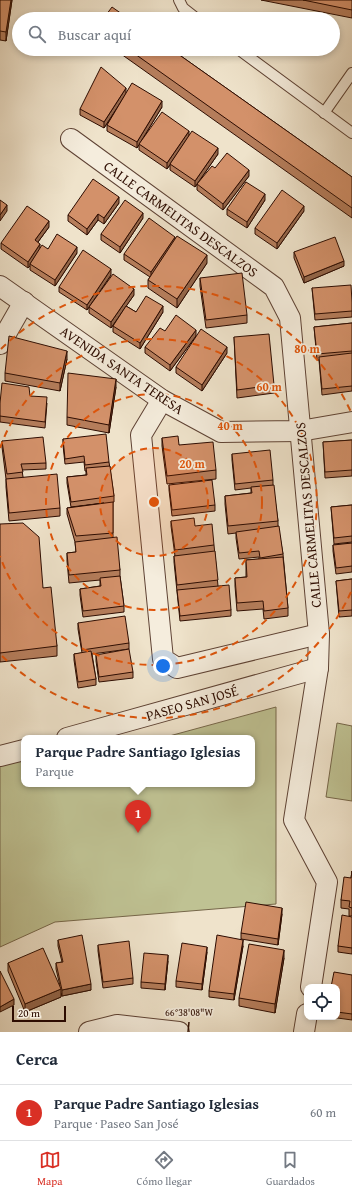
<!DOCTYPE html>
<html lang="es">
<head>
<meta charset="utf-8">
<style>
	body { margin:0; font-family:"Gentium Book Plus",serif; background:#f2f2f3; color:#1f2937 }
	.controls { position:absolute; right:12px; bottom:12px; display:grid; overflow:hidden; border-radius:8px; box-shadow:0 2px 6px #0003 }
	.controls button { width:36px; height:36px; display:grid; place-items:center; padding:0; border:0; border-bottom:1px solid #e0e1e3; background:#fff; color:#1f2937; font:20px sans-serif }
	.scale { position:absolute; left:12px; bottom:10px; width:54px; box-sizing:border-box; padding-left:4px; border:2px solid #2d0c01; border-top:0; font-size:11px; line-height:14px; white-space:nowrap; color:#2d0c01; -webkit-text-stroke:3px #f5eddd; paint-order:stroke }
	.you { position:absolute; left:163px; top:666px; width:14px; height:14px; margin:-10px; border:3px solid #fff; border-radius:50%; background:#1a73e8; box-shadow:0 0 0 6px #1a73e833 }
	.badge { display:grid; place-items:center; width:26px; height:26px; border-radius:50%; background:#d93025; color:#fff; font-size:13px; font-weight:700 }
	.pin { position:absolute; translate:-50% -33px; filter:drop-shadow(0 1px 2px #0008) }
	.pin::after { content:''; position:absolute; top:21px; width:14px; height:12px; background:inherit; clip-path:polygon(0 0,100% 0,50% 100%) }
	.popup { position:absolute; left:21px; top:735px; width:234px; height:52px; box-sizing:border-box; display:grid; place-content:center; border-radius:8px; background:#fff; filter:drop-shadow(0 1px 3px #0005); font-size:13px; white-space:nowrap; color:#747a83 }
	.popup b { font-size:15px; color:#1f2937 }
	.popup::after { content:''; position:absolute; left:50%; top:100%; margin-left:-8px; border:8px solid transparent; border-top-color:#fff }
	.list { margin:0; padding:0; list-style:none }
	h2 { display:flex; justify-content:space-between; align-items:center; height:52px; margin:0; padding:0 16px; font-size:17px }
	h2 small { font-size:13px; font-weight:400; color:#747a83 }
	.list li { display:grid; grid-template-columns:26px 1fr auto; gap:12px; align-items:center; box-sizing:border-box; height:56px; padding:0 16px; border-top:1px solid #e0e1e3 }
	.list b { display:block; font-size:15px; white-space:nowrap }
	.list p { margin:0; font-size:13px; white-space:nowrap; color:#747a83 }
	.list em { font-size:13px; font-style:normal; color:#747a83 }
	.icon { flex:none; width:22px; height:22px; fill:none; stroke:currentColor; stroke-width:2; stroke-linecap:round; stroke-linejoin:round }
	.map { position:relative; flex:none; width:352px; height:1032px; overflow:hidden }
	.search { position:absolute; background:#fff; box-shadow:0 2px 6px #0003; left:12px; right:12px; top:12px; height:44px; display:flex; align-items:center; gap:10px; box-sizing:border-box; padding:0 14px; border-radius:22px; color:#747a83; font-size:15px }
	.sheet { height:108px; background:#fff }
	nav { display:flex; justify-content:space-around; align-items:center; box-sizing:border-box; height:56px; border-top:1px solid #e0e1e3; background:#fff; font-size:11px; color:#747a83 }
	nav a { display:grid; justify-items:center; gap:2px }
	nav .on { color:#d93025 }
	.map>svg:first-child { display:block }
	.park { fill:#bfc293; stroke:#76674a }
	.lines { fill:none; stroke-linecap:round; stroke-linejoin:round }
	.service-casing { stroke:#5e4234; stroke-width:12 }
	.minor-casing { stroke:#5e4234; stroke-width:22 }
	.service { stroke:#f5eddd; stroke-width:10 }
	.minor { stroke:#f5eddd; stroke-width:20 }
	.wall { fill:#b57d5b; stroke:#2d0c01 }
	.shaded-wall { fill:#94664a; stroke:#2d0c01 }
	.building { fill:#d3916a; stroke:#2d0c01 }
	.ticks { fill:none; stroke:#2d0c01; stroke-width:1.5 }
	.ring { fill:none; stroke:#df550b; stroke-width:2; stroke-dasharray:7 5 }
	.labels { text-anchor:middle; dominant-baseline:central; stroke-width:3.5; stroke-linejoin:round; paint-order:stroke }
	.street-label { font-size:14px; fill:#2d0c01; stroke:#f5eddd }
	.ticks-label { font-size:10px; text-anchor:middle; fill:#2d0c01; stroke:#f5eddd; stroke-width:3.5; stroke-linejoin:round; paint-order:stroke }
	.centre { fill:#df550b; stroke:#f5eddd; stroke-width:2 }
	.ring-label { font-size:12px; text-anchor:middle; font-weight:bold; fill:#df550b; stroke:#f5eddd; stroke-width:3.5; stroke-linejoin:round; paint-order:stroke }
</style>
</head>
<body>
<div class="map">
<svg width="352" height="1032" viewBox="0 0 352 1032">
	<rect width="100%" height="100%" fill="#efe3cb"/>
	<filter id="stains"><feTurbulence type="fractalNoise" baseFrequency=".005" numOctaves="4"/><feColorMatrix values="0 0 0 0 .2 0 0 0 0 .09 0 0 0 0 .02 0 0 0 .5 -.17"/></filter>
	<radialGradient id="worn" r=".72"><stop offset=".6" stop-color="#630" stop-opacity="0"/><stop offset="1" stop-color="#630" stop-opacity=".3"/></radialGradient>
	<g class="park">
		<path d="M 276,707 L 276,904 L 55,922 L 0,947 L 0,762 L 24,756 L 24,784 L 252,784 L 252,738 L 162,738 Z"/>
		<path d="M 337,723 L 352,726 L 352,801 L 326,797 Z"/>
	</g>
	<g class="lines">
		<defs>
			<g id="service">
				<path d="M 179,0 L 183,8 L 197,19"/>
				<path d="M 238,49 L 352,133"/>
				<path d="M 324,113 L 352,73"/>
			</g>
			<g id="minor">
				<path d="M 71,139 L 274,287 L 290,318 L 319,634 L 318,668 L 294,820 L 327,882 L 311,987"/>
				<path d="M 0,286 L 162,400 L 221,432 L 300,431 L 352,422"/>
				<path d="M 0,344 L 24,302"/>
				<path d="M 162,400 L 141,435 L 163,659 L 177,668 L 319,634"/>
				<path d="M 67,738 L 318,668"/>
				<path d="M 0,756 L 24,750"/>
				<path d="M 89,1032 L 117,1025 L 179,1032"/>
				<path d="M 304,1032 L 307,1014"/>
			</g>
		</defs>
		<use href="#service" class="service-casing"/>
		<use href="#minor" class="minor-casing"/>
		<use href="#service" class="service"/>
		<use href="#minor" class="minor"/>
	</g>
	<g class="wall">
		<path d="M 0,0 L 12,0 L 6,41 L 0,40 Z"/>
		<path d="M 261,0 L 352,0 L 352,18 Z"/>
		<path d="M 114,49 L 171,49 L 352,177 L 352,218 Z"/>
		<path d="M 126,94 L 162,107 L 140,143 L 189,135 L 218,154 L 195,187 L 170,170 L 170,165 L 167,169 L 139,150 L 139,144 L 137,148 L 107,131 L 107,125 L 124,97 L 104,128 L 80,115 L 80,109 Z"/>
		<path d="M 215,168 L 249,176 L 223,210 L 197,190 L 197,184 Z"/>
		<path d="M 265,200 L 247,228 L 227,215 L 227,209 Z"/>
		<path d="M 119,203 L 104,224 L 98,220 L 87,235 L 68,221 L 68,215 Z"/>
		<path d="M 304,211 L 277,249 L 255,234 L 255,228 Z"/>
		<path d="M 143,218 L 120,253 L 101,240 L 101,234 Z"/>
		<path d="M 49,227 L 38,242 L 40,248 L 77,253 L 55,286 L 30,270 L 30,266 L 28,268 L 1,249 L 1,243 Z"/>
		<path d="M 175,240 L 207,263 L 177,308 L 148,288 L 148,280 L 150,277 L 124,260 L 124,254 Z"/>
		<path d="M 294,252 L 344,266 L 304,283 L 294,258 Z"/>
		<path d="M 111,275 L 89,307 L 134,295 L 126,306 L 136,312 L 163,312 L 140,349 L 113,332 L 113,326 L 122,312 L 111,328 L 89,313 L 89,307 L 87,310 L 59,292 L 59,287 Z"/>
		<path d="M 200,278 L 247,315 L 247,323 L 206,328 L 200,286 Z"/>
		<path d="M 312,288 L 352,302 L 352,317 L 315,320 Z"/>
		<path d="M 352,323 L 352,391 L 322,395 L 319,360 L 317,360 L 314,327 Z"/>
		<path d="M 165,331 L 196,336 L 170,371 L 145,353 L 145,347 Z"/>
		<path d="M 234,337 L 274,385 L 274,393 L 237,398 Z"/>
		<path d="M 227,353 L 202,391 L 176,373 L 176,367 Z"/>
		<path d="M 67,359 L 60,391 L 5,381 L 5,373 Z"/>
		<path d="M 116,387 L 109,433 L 67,425 L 67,417 Z"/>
		<path d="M 30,396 L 47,403 L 45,428 L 0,422 L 0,403 Z"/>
		<path d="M 162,438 L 179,445 L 216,470 L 216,479 L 167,484 L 162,446 Z"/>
		<path d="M 63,439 L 109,462 L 114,496 L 114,502 L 113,502 L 113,538 L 120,570 L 120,576 L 124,606 L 124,612 L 83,617 L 80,595 L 80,589 L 100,586 L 100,580 L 69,583 L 67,561 L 67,553 L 76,552 L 75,542 L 67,514 L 67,508 L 104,503 L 71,507 L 67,483 L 67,477 L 86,475 L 86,471 L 85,471 L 84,462 L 65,464 L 63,445 Z"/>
		<path d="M 352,440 L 352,476 L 325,478 L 323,442 Z"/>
		<path d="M 2,441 L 46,463 L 46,469 L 22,470 L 23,477 L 60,508 L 60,516 L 9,521 L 6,487 L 6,479 L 2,447 Z"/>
		<path d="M 232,454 L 273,480 L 273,485 L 278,521 L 278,526 L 283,554 L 288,608 L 288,616 L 264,619 L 263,609 L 237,611 L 235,586 L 235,578 L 246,577 L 246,560 L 259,559 L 259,557 L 239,559 L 236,538 L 236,533 L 228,534 L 225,504 L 225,496 L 251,493 L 251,488 L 235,490 L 232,460 Z"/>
		<path d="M 169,485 L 215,505 L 215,511 L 172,516 L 169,490 Z"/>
		<path d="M 352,505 L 352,542 L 334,544 L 331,507 Z"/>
		<path d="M 171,521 L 195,526 L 214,545 L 218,586 L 231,610 L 231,616 L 180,621 L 174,562 L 174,556 L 175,556 L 171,526 Z"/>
		<path d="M 0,524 L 43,588 L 57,646 L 57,656 L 0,662 Z"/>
		<path d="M 352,543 L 352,572 L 336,574 L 333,551 L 333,545 Z"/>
		<path d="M 352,579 L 352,616 L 339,617 L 336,581 Z"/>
		<path d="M 78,623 L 129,643 L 129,649 L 92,654 L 96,679 L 96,685 L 78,688 L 74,660 L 74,654 L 82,653 L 78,629 Z"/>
		<path d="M 96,655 L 133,672 L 133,678 L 99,682 L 96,661 Z"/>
		<path d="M 352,871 L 352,916 L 349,916 L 349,909 L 341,908 L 341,900 L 351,878 Z"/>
		<path d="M 282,914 L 278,945 L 241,939 L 241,933 Z"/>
		<path d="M 352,917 L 352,954 L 338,952 L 338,946 Z"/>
		<path d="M 58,940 L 91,990 L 62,996 L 61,993 L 61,997 L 25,1012 L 8,971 L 8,963 L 60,986 L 56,969 L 56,963 L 62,962 L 58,946 Z"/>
		<path d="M 98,945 L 133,978 L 133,984 L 103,988 L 98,951 Z"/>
		<path d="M 243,946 L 234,1000 L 209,997 L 209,991 Z"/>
		<path d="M 207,952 L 202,990 L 176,987 L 176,981 Z"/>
		<path d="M 284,958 L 275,1013 L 239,1006 L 239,998 Z"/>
		<path d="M 168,961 L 165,990 L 141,988 L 141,982 Z"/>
		<path d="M 352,975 L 352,1020 L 330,1017 L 337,1017 L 337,987 Z"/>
	</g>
	<g class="shaded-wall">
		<path d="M 11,0 L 12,0 L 6,41 L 6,32 Z"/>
		<path d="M 126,88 L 126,94 L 104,128 L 104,122 Z"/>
		<path d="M 162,101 L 162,107 L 137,148 L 137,142 Z"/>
		<path d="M 189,131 L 189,136 L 167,169 L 167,163 Z"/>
		<path d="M 218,148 L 218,154 L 195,187 L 195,181 Z"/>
		<path d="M 249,170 L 249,176 L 223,210 L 223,204 Z"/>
		<path d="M 265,194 L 265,200 L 247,228 L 247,222 Z"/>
		<path d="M 119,197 L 119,203 L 104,224 L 104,218 Z"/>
		<path d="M 7,205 L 7,211 L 0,221 L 0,215 Z"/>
		<path d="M 304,206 L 304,211 L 277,249 L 277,243 Z"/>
		<path d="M 143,213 L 143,218 L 120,253 L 120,247 Z"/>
		<path d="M 98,214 L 98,220 L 87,235 L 87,229 Z"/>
		<path d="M 49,221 L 49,227 L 35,246 L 35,240 Z"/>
		<path d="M 175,237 L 175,243 L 151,278 L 151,272 Z"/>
		<path d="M 40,244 L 40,250 L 30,264 L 30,266 L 28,268 L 28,262 Z"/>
		<path d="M 77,247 L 77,253 L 55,286 L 55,280 Z"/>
		<path d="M 207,255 L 207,263 L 177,308 L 177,299 Z"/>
		<path d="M 344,261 L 344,266 L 304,283 L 304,277 Z"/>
		<path d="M 111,269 L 111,275 L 87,310 L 87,305 Z"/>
		<path d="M 134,289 L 134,295 L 111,328 L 111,322 Z"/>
		<path d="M 163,306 L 163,312 L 140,349 L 140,343 Z"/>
		<path d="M 196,330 L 196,336 L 170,371 L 170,365 Z"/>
		<path d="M 227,347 L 227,353 L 202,391 L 202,385 Z"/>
		<path d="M 67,351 L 67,359 L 60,391 L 60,383 Z"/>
		<path d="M 116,379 L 116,387 L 109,433 L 109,425 Z"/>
		<path d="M 282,908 L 282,914 L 278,945 L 278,939 Z"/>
		<path d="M 243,940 L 243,946 L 234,1000 L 234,994 Z"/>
		<path d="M 207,947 L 207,952 L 202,990 L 202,984 Z"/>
		<path d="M 284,950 L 284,958 L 275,1013 L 275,1004 Z"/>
		<path d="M 168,955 L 168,961 L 165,990 L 165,984 Z"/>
		<path d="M 91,984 L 91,990 L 62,996 L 62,990 Z"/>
		<path d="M 61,989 L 61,997 L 25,1012 L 25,1004 Z"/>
		<path d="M 14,999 L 14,1005 L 0,1012 L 0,1007 Z"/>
	</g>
	<g class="building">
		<path d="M 0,0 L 11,0 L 6,32 L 0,31 Z"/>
		<path d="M 303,0 L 352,0 L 352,10 Z"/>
		<path d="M 112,7 L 129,19 L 103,19 Z"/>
		<path d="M 128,49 L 171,49 L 352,177 L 352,208 Z"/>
		<path d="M 101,67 L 126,88 L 104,122 L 80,109 Z"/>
		<path d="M 132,83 L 162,101 L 137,142 L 107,125 Z"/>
		<path d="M 162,112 L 189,131 L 167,163 L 139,144 Z"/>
		<path d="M 192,131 L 218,148 L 195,181 L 170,164 Z"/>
		<path d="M 227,153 L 249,170 L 223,204 L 197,184 L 212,166 L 215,168 Z"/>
		<path d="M 93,179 L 119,197 L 104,218 L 98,214 L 87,229 L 68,215 Z"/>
		<path d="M 246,182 L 265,194 L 247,222 L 227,209 Z"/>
		<path d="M 282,190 L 304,206 L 277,243 L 255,228 Z"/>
		<path d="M 0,200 L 7,205 L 0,215 Z"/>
		<path d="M 125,200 L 143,213 L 120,247 L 101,234 Z"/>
		<path d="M 27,206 L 49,221 L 35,240 L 40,244 L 28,262 L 1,243 Z"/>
		<path d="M 149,218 L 175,237 L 151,272 L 124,254 Z"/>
		<path d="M 57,234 L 77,247 L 55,280 L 30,264 L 42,245 L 48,249 Z"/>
		<path d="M 177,236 L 207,255 L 177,299 L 148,280 Z"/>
		<path d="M 335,237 L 344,261 L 304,277 L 294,252 Z"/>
		<path d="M 83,250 L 111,269 L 87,305 L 59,287 Z"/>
		<path d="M 242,273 L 247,315 L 206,320 L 200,278 Z"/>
		<path d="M 113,274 L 134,289 L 111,322 L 89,307 Z"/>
		<path d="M 351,285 L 352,302 L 352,311 L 315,314 L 312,288 Z"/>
		<path d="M 146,296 L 163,306 L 140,343 L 113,326 L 126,306 L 136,312 Z"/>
		<path d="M 176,315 L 196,330 L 170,365 L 145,347 L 160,328 L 165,331 Z"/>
		<path d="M 352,323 L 352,351 L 317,354 L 314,327 Z"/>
		<path d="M 201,329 L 227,347 L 202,385 L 176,367 Z"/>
		<path d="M 269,334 L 274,385 L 237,390 L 234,337 Z"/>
		<path d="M 9,336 L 67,351 L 60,383 L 5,373 Z"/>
		<path d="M 352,353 L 352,386 L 322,389 L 319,357 Z"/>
		<path d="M 68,373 L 116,379 L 109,425 L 67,417 Z"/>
		<path d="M 2,383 L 29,387 L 30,396 L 47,397 L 45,422 L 0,416 L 0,403 Z"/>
		<path d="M 106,434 L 109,462 L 85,465 L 84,456 L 65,459 L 63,439 Z"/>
		<path d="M 178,436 L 179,445 L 213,442 L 216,470 L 167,476 L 162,438 Z"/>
		<path d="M 43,437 L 46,463 L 21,464 L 23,472 L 7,474 L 2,441 Z"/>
		<path d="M 352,440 L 352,470 L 325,472 L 323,442 Z"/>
		<path d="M 270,450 L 273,480 L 235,484 L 232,454 Z"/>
		<path d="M 110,466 L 114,496 L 71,502 L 67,477 L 87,475 L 86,468 Z"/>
		<path d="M 57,474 L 60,508 L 9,513 L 6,479 Z"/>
		<path d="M 212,480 L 215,505 L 172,510 L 169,485 Z"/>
		<path d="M 274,485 L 278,521 L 228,526 L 225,496 L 252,493 L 251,487 Z"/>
		<path d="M 113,502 L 113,533 L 76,536 L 67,508 Z"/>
		<path d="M 352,505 L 352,536 L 334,538 L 331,507 Z"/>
		<path d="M 194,518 L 195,526 L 212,524 L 214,545 L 175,550 L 171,521 Z"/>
		<path d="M 23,523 L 39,537 L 43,588 L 51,587 L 57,646 L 0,653 L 0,524 Z"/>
		<path d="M 279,526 L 283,554 L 260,558 L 259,551 L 239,553 L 236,532 Z"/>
		<path d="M 117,537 L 120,570 L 69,575 L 67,553 L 76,552 L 75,542 Z"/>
		<path d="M 352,543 L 352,566 L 336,568 L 333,545 Z"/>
		<path d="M 215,551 L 218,580 L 177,585 L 174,556 Z"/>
		<path d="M 283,557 L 288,608 L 264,611 L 263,601 L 237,603 L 235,578 L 247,577 L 246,560 Z"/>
		<path d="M 120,576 L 124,606 L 83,611 L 80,589 L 101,586 L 100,578 Z"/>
		<path d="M 352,579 L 352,610 L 339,611 L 336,581 Z"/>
		<path d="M 229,585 L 231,610 L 180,616 L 177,590 Z"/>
		<path d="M 125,616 L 129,643 L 82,650 L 78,623 Z"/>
		<path d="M 129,649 L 133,672 L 99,677 L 96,655 Z"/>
		<path d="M 91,651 L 96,679 L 78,682 L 74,654 Z"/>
		<path d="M 352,871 L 352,908 L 349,907 L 350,901 L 341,900 L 344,877 L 351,878 Z"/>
		<path d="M 246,902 L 282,908 L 278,939 L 241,933 Z"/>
		<path d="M 342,915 L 352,917 L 352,948 L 338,946 Z"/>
		<path d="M 82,935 L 91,984 L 62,990 L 56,963 L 63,962 L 58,940 Z"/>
		<path d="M 217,935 L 243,940 L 234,994 L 209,991 Z"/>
		<path d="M 129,941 L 133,978 L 103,982 L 98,945 Z"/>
		<path d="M 182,943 L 207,947 L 202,984 L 176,981 Z"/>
		<path d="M 249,944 L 284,950 L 275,1004 L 239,998 Z"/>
		<path d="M 43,948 L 61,989 L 25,1004 L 8,963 Z"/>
		<path d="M 144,953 L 168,955 L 165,984 L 141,982 Z"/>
		<path d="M 0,971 L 14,999 L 0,1007 Z"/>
		<path d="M 334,972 L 352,975 L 352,1014 L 337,1012 L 337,987 L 331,987 Z"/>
	</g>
	<path class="ticks" d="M 188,1032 L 189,1022"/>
	<circle cx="154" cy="502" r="54" fill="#df550b" fill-opacity=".12"/>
	<g class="ring">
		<circle cx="154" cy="502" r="54"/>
		<circle cx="154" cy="502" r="108"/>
		<path d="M0 448A163 163 0 1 1 0 556"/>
		<path d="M351 592A217 217 0 0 1 1 655M1 349A217 217 0 0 1 351 412"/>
	</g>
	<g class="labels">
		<g class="street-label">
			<text transform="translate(181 219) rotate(36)">CALLE CARMELITAS DESCALZOS</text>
			<text transform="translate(122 370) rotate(34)">AVENIDA SANTA TERESA</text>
			<text transform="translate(308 515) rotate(-95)">CALLE CARMELITAS DESCALZOS</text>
			<text transform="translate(192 703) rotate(-16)">PASEO SAN JOSÉ</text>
		</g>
	</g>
	<g class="ticks-label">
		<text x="189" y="1016">66°38'08"W</text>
	</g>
	<circle cx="154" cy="502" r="6" class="centre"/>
	<g class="ring-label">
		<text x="307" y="353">80 m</text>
		<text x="269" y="391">60 m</text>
		<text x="230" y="430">40 m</text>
		<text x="192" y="468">20 m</text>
	</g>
	<rect width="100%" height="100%" filter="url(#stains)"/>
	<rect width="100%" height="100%" fill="url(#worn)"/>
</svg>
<div class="controls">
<button><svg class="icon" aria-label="locate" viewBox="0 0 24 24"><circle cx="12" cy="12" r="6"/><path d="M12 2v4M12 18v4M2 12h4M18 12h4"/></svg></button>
</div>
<div class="scale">20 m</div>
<div class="you"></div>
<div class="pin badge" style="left:138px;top:833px">1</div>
<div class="popup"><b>Parque Padre Santiago Iglesias</b>Parque</div>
<div class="search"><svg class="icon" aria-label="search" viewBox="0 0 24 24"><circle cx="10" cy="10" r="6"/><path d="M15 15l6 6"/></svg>Buscar aquí</div>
</div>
<section class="sheet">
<h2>Cerca<small></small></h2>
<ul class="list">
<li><span class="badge">1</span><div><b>Parque Padre Santiago Iglesias</b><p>Parque · Paseo San José</p></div><em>60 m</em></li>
</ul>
</section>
<nav>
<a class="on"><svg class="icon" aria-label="map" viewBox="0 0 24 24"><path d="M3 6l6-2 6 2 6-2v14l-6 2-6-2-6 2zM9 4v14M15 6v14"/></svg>Mapa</a>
<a><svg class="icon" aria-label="directions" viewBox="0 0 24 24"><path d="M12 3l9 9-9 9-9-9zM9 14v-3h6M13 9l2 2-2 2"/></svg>Cómo llegar</a>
<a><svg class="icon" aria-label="saved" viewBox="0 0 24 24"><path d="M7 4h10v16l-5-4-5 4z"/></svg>Guardados</a>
</nav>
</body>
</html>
